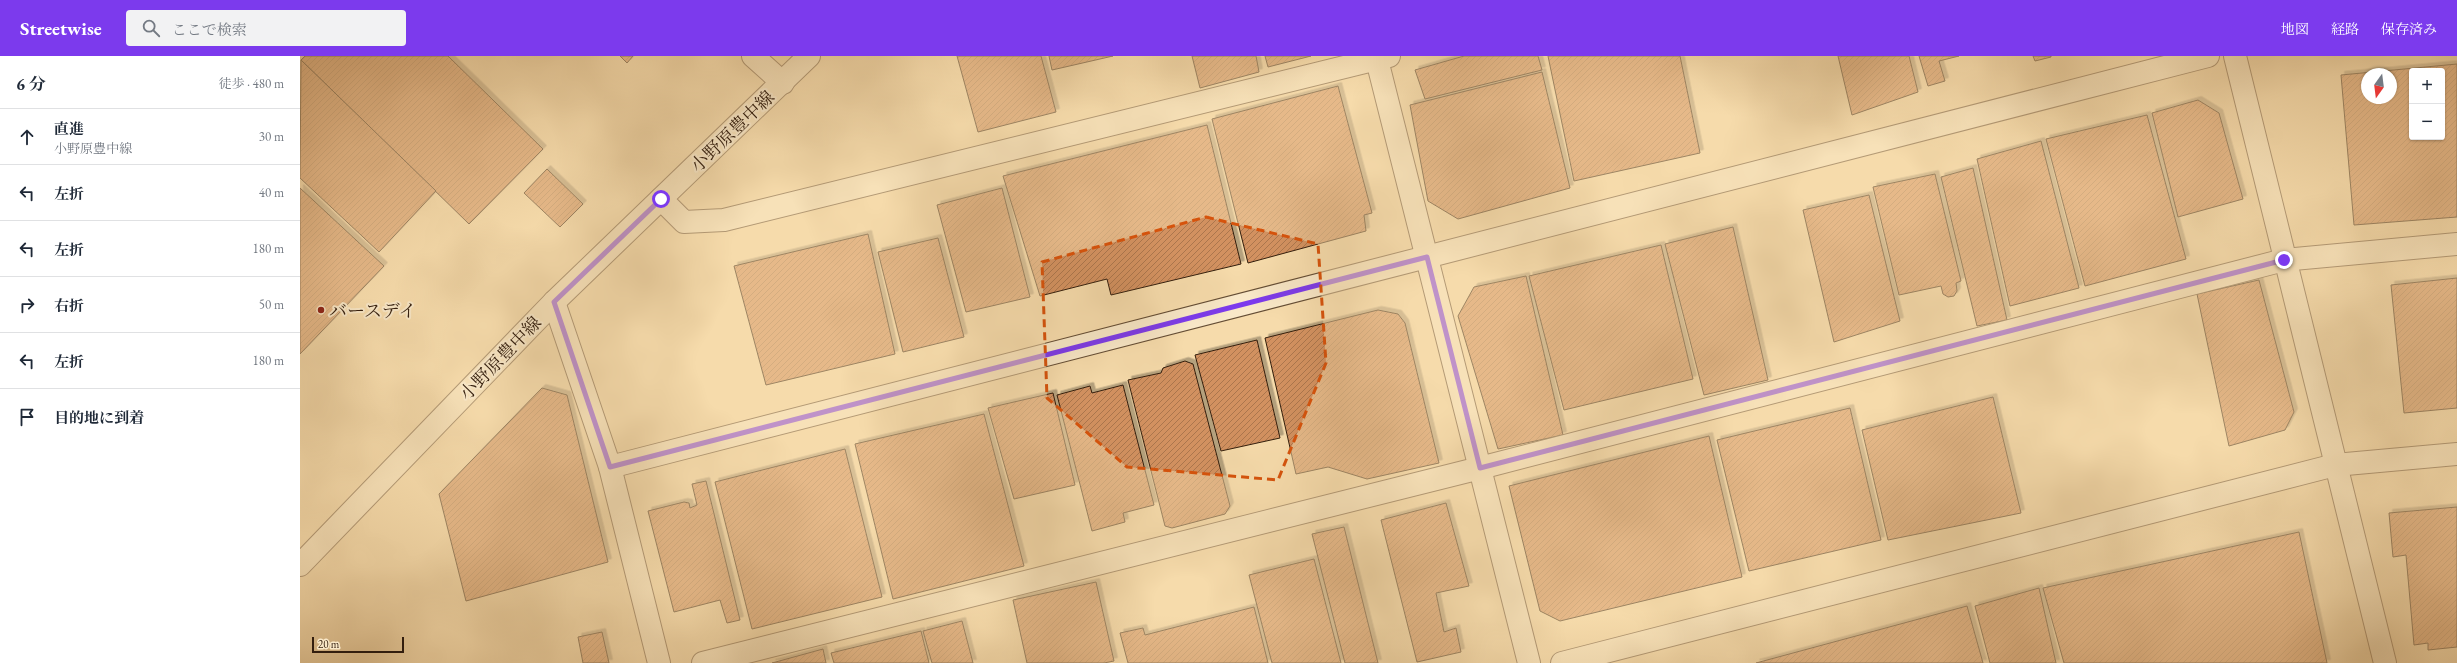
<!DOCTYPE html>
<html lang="ja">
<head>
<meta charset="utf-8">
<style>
	body { margin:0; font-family:"EB Garamond","Noto Serif JP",serif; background:#f2f2f3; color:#1f2937 }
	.controls { position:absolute; right:12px; top:12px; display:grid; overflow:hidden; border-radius:4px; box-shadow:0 1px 3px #0004 }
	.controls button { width:36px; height:36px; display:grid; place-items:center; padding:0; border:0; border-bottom:1px solid #e0e1e3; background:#fff; color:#1f2937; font:20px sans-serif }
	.compass { position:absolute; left:2061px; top:12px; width:36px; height:36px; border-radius:50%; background:#fff; box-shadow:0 1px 3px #0004; rotate:194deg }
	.scale { position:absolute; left:12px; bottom:10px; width:92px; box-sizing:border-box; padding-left:4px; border:2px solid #331e0e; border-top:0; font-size:11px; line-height:14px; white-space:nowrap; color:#331e0e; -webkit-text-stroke:3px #f9e8c8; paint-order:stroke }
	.stop { position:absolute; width:12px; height:12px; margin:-9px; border:3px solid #7c3aed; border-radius:50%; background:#fff }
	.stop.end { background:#7c3aed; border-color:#fff; box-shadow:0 1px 4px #0008 }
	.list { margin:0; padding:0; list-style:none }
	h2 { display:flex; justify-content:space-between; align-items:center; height:52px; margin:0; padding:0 16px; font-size:17px }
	h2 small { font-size:13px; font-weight:400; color:#747a83 }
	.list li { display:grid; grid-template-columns:26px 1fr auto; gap:12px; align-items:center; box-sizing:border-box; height:56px; padding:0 16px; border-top:1px solid #e0e1e3 }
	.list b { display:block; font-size:15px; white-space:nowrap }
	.list p { margin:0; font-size:13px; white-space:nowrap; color:#747a83 }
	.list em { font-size:13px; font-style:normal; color:#747a83 }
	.icon { flex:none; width:22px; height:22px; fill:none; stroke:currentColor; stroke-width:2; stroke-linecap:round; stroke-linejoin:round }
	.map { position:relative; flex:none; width:2157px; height:607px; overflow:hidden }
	header { display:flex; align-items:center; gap:24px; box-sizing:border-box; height:56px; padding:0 20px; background:#7c3aed; color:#fff }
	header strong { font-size:19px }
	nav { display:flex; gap:22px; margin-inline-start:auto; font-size:14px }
	.search { width:280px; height:36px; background:#f2f2f3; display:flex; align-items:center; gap:10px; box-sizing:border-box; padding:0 14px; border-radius:4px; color:#747a83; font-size:15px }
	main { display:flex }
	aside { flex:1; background:#fff }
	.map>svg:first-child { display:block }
	.building { fill:url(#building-hatch); stroke:#331e0e; fill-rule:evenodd; filter:url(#shadow) }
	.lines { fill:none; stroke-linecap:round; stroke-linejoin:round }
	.minor-casing { stroke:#644d35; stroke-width:24 }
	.tertiary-casing { stroke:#644d35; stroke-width:24 }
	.minor { stroke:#f9e8c8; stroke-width:22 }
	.tertiary { stroke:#f9e8c8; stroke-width:22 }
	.route { stroke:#7c3aed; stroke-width:5 }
	.marked { fill:none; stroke:#d6530c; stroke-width:3; stroke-dasharray:8 5; stroke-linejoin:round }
	.poi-dot { fill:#8f2418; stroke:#f9e8c8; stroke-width:1.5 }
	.labels { text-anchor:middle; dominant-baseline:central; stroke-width:4; stroke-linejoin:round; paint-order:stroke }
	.street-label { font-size:18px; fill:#331e0e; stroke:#f9e8c8 }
	.poi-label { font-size:18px; fill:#331e0e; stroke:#f9e8c8; text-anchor:start }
</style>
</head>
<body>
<header>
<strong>Streetwise</strong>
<div class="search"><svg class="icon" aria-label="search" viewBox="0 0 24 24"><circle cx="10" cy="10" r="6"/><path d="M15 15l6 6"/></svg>ここで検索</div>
<nav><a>地図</a><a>経路</a><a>保存済み</a></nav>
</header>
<main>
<aside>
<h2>6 分<small>徒歩 · 480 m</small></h2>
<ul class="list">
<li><svg class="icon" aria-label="ahead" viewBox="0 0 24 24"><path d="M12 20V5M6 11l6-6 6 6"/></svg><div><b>直進</b><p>小野原豊中線</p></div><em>30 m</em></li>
<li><svg class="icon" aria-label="left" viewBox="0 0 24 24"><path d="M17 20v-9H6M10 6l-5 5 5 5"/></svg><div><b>左折</b></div><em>40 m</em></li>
<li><svg class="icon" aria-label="left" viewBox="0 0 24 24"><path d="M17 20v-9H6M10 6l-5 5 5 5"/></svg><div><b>左折</b></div><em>180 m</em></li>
<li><svg class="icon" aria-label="right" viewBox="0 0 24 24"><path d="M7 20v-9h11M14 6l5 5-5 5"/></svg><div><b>右折</b></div><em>50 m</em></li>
<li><svg class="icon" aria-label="left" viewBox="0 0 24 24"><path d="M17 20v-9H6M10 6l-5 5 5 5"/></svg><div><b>左折</b></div><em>180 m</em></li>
<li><svg class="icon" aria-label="arrive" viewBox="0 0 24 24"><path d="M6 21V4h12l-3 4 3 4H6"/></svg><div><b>目的地に到着</b></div></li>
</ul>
</aside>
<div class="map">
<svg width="2157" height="607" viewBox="0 0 2157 607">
	<defs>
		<pattern id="building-hatch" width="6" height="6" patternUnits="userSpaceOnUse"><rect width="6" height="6" fill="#d29161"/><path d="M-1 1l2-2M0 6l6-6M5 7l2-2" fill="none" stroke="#ab764e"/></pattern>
		<filter id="shadow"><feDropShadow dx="3.5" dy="-3.5" stdDeviation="0" flood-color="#0004"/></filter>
	</defs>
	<rect width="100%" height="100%" fill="#f6dbab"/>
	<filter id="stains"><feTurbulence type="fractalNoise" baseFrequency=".005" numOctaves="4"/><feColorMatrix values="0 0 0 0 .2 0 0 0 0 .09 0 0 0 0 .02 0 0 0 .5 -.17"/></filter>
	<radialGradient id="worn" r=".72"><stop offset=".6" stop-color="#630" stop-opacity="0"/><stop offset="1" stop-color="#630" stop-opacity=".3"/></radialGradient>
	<g class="building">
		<path d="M 5,0 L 148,0 L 243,93 L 169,168 L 1,4 Z"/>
		<path d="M 320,0 L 333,0 L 327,7 Z"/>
		<path d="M 657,0 L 741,0 L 756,56 L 678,76 Z"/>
		<path d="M 749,0 L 813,0 L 752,14 Z"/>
		<path d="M 892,0 L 956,0 L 959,16 L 900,32 Z"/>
		<path d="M 965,0 L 1011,0 L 968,11 Z"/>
		<path d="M 1164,0 L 1238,0 L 1242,14 L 1125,43 L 1115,14 Z"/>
		<path d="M 1248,0 L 1380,0 L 1400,97 L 1274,125 Z"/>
		<path d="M 1538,0 L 1609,0 L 1618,36 L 1552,59 Z"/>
		<path d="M 1619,0 L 1659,0 L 1639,5 L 1645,25 L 1628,30 Z"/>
		<path d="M 1733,0 L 1751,0 L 1751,1 L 1735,5 Z"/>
		<path d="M 1,4 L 136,135 L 79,196 L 0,122 Z"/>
		<path d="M 2157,8 L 2157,161 L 2054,169 L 2041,19 ZM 2112,15 L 2142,15 L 2142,81 L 2112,81 ZM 2067,18 L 2091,18 L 2091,42 L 2067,42 Z"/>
		<path d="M 1242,16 L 1270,132 L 1158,163 L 1128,145 L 1110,49 Z"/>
		<path d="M 1038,30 L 1072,157 L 1064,159 L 1066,175 L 948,207 L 912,63 Z"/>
		<path d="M 1898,44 L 1919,57 L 1943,143 L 1878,161 L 1852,57 Z"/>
		<path d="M 1847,59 L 1886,203 L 1785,230 L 1746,83 Z"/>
		<path d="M 907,69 L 941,208 L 811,239 L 807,223 L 740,240 L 703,120 Z"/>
		<path d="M 1741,85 L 1779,232 L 1710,250 L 1677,103 Z"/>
		<path d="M 1673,112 L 1707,264 L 1677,270 L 1641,121 Z"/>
		<path d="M 247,113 L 283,148 L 260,171 L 224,137 Z"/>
		<path d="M 1635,118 L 1661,225 L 1656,227 L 1657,235 L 1654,240 L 1648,241 L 1643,238 L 1641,230 L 1599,239 L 1573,131 Z"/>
		<path d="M 0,132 L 84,210 L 0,298 Z"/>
		<path d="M 702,132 L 730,241 L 666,256 L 637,149 Z"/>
		<path d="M 1569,139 L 1600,265 L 1534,286 L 1503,154 Z"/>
		<path d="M 1433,171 L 1468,324 L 1404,339 L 1365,188 Z"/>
		<path d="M 568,178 L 595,298 L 466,329 L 434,210 Z"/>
		<path d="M 638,182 L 664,281 L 603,296 L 578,196 Z"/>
		<path d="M 1361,189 L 1393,323 L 1264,354 L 1229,220 Z"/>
		<path d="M 1226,220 L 1263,379 L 1198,393 L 1158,260 L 1174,231 Z"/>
		<path d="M 2157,222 L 2157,352 L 2104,357 L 2091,229 Z"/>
		<path d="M 1959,224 L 1994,356 L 1985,374 L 1929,390 L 1897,238 Z"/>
		<path d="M 1078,254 L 1098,258 L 1105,267 L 1139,407 L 1067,423 L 1028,411 L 996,418 L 965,282 Z"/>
		<path d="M 957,284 L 980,382 L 921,395 L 895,299 Z"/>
		<path d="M 885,305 L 893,308 L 930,450 L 925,458 L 872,472 L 865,470 L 828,324 L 861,317 L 863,312 Z"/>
		<path d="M 823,329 L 854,449 L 823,457 L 825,466 L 792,475 L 757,339 L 790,330 L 792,337 Z"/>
		<path d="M 242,332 L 267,339 L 308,506 L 166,545 L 139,438 Z"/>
		<path d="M 753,337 L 775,429 L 714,443 L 688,352 Z"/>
		<path d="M 1693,341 L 1721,457 L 1588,484 L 1562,374 Z"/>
		<path d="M 1550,352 L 1581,484 L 1449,515 L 1417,384 Z"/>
		<path d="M 684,358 L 724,510 L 593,543 L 555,388 Z"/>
		<path d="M 1409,380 L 1442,521 L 1260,565 L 1240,555 L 1209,430 Z"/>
		<path d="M 545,393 L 582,541 L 452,573 L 415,426 Z"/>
		<path d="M 406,425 L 440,564 L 427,567 L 420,544 L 374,556 L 348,455 L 384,446 L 389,447 L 390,452 L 397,449 L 392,428 Z"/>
		<path d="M 1146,447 L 1169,530 L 1136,537 L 1144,576 L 1156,572 L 1161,596 L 1117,606 L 1081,464 Z"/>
		<path d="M 2157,451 L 2157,591 L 2128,594 L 2128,587 L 2114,589 L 2106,499 L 2093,501 L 2089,457 Z"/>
		<path d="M 1044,471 L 1078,607 L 1045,607 L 1012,478 Z"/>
		<path d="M 1999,476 L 2027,607 L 1764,607 L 1743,532 Z"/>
		<path d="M 1014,503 L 1041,607 L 972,607 L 949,519 Z"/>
		<path d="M 796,526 L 814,605 L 804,607 L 727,607 L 713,544 Z"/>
		<path d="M 1739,532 L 1756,607 L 1690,607 L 1675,550 Z"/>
		<path d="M 1667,550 L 1683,607 L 1456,607 Z"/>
		<path d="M 954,551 L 968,607 L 828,607 L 820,577 L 843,572 L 845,579 Z"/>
		<path d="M 662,565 L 673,607 L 632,607 L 623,575 Z"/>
		<path d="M 621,575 L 629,607 L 534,607 L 531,597 Z"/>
		<path d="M 302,576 L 309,607 L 283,607 L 278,581 Z"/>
		<path d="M 523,593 L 526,607 L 472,607 Z"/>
	</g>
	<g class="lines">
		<defs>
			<g id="minor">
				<path d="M 453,0 L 483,27"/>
				<path d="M 361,143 L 384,166 L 424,164 L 1089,0"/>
				<path d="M 403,607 L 1180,412 L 1984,204 L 2157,188"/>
			</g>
			<g id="tertiary">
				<path d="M 1076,0 L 1229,607"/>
				<path d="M 1935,0 L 2085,607"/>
				<path d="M 254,246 L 310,411 L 359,607"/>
				<path d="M 310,411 L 1908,0"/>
				<path d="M 0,509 L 254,246 L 509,0"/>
				<path d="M 1262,607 L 2035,409 L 2157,398"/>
			</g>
		</defs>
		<use href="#minor" class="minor-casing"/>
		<use href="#tertiary" class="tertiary-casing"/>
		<use href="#minor" class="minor"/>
		<use href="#tertiary" class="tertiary"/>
	</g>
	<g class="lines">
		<path class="route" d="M 361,143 L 254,246 L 310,411 L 1127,201 L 1180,412 L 1984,204"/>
	</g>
	<path d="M0 0H2157V607H0ZM 906,161 L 1018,188 L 1026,307 L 978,424 L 827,411 L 747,342 L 742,206 Z" fill="#f6dbab" fill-opacity=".55" fill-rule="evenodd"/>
	<path class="marked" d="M 906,161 L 1018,188 L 1026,307 L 978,424 L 827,411 L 747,342 L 742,206 Z"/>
	<circle class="poi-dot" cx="21" cy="254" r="4"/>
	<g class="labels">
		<g class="street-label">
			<text transform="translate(432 75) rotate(-44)">小野原豊中線</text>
			<text transform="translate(200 302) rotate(-46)">小野原豊中線</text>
		</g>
		<g class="poi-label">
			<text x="29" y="254">バースデイ</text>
		</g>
	</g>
	<rect width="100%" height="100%" filter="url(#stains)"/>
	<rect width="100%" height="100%" fill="url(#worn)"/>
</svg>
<div class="controls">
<button>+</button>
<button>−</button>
</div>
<svg class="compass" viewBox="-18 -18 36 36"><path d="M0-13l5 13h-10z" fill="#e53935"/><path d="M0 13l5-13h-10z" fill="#747a83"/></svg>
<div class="scale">20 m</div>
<div class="stop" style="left:361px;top:143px"></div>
<div class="stop end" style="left:1984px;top:204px"></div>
</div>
</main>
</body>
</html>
